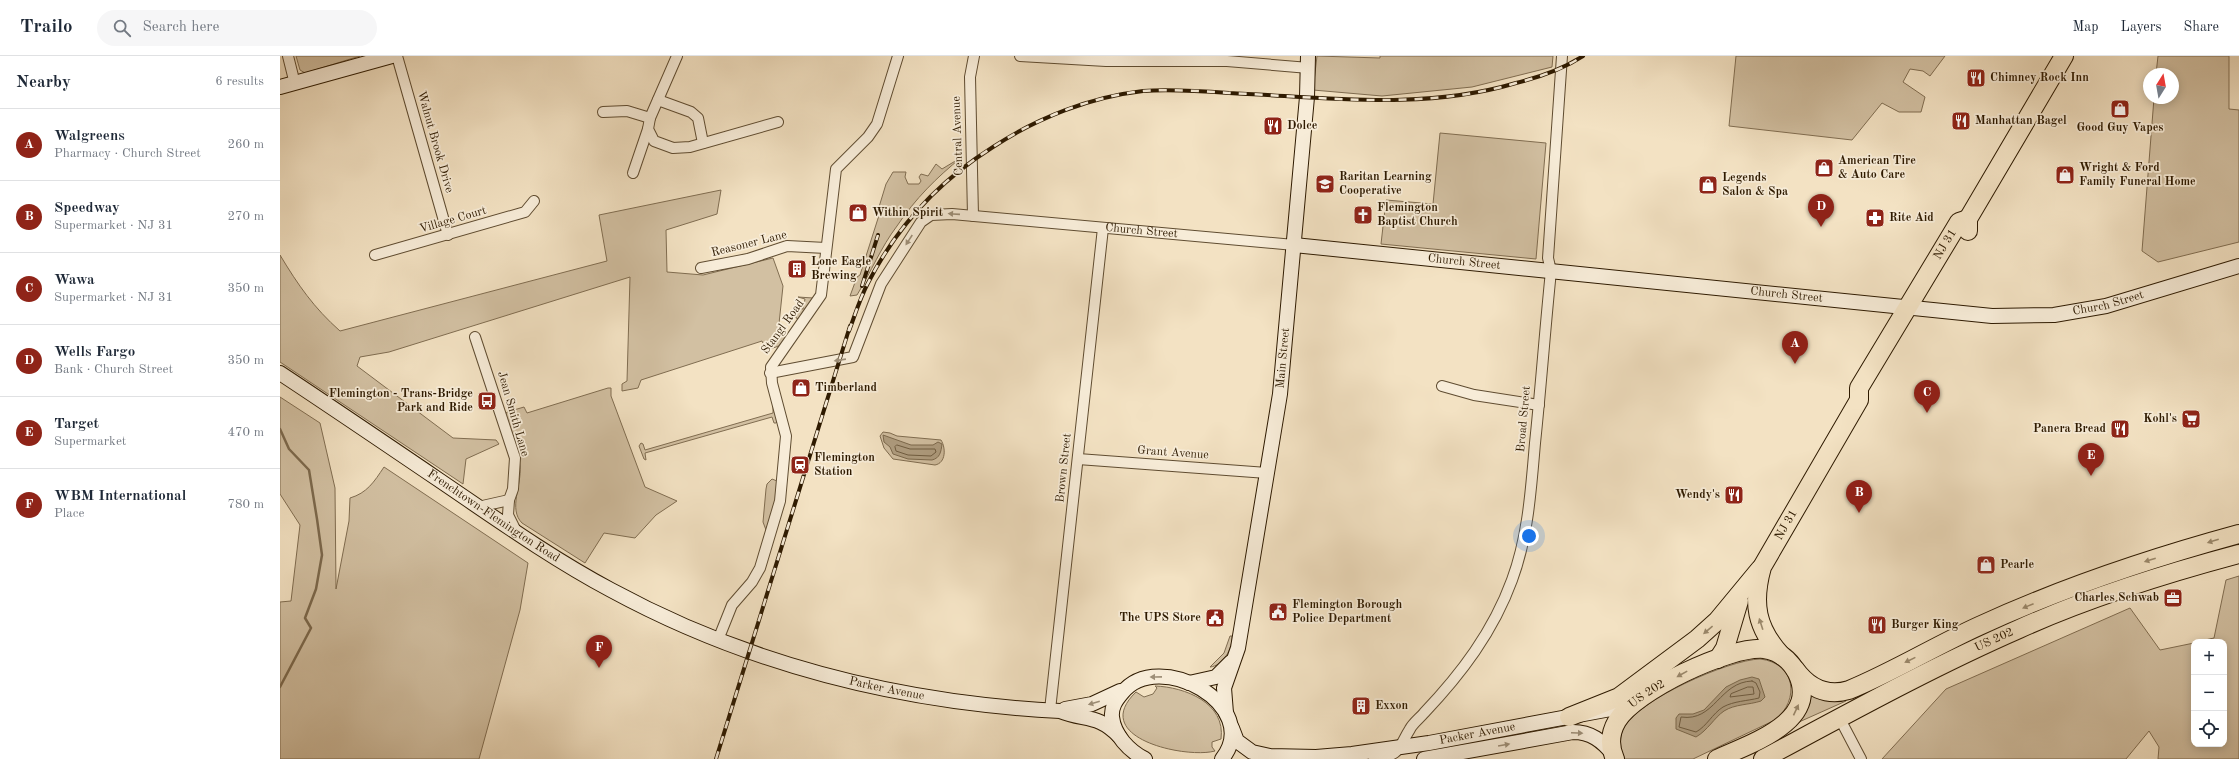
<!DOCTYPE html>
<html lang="en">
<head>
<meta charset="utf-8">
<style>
	body { margin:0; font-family:"Old Standard TT",serif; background:#f6f6f7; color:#1f2937 }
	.controls { position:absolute; right:12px; bottom:12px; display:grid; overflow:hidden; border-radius:8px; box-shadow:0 2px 10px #0003 }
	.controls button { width:36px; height:36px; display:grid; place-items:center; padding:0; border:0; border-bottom:1px solid #e0e1e3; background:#fff; color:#1f2937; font:20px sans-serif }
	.compass { position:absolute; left:1863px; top:12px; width:36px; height:36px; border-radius:50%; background:#fff; box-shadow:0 2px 10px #0003; rotate:11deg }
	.you { position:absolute; left:1249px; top:480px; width:14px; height:14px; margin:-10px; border:3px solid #fff; border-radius:50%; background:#1a73e8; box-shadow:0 0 0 6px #1a73e833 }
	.badge { display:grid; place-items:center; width:26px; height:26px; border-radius:50%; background:#8f2418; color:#fff; font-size:13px; font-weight:700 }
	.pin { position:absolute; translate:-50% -33px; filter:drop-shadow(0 1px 2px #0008) }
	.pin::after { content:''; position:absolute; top:21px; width:14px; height:12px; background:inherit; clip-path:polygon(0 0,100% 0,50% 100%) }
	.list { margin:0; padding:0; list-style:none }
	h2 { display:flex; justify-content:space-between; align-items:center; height:52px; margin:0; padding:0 16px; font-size:17px }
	h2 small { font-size:13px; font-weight:400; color:#747a83 }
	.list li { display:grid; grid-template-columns:26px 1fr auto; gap:12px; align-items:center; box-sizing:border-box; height:72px; padding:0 16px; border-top:1px solid #e0e1e3 }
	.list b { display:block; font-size:15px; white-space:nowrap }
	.list p { margin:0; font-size:13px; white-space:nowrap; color:#747a83 }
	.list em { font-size:13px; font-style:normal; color:#747a83 }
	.icon { flex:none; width:22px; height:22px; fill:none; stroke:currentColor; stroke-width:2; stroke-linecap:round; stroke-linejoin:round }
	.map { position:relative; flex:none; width:1959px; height:703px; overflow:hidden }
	header { display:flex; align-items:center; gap:24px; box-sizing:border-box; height:56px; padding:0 20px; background:#fff; border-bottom:1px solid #e0e1e3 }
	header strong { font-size:19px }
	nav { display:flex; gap:22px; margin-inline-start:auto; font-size:14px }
	.search { width:280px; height:36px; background:#f6f6f7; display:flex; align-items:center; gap:10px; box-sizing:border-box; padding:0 14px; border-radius:22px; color:#747a83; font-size:15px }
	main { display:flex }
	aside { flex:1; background:#fff }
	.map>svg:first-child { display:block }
	.green { fill:#d2c0a2; stroke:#806d51 }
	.water { fill:#b09e81; stroke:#7c694d }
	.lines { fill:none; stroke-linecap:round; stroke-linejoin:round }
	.shore { stroke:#6f5c40; stroke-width:1 }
	.stream { stroke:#7c694d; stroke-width:2.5 }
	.street-casing { stroke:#5f4c31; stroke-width:12 }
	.secondary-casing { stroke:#2e1a00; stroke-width:16 }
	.highway-casing { stroke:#2e1a00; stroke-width:20 }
	.street { stroke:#f7ecd8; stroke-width:10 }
	.secondary { stroke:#f7ecd8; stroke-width:14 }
	.highway { stroke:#f3e2c3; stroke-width:18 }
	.rail-casing { stroke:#2e1a00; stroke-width:4 }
	.rail { stroke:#f7ecd8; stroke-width:2.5; stroke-dasharray:8; stroke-linecap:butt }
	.oneway { fill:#9d8e77 }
	.oneway2 { fill:#9a886b }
	.labels { text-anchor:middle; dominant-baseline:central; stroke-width:3.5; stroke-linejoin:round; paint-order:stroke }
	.poi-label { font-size:12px; font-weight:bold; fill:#2e1a00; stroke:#f7ecd8; text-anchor:start }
	.street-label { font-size:12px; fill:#2e1a00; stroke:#f7ecd8 }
</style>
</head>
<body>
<header>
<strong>Trailo</strong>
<div class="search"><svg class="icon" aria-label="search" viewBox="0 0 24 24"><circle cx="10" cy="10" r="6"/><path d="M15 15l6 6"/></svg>Search here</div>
<nav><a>Map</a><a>Layers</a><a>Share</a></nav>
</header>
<main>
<aside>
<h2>Nearby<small>6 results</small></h2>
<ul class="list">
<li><span class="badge">A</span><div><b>Walgreens</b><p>Pharmacy · Church Street</p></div><em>260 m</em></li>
<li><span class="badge">B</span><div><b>Speedway</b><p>Supermarket · NJ 31</p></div><em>270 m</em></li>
<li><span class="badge">C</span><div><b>Wawa</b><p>Supermarket · NJ 31</p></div><em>350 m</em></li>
<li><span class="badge">D</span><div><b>Wells Fargo</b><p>Bank · Church Street</p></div><em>350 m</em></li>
<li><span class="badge">E</span><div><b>Target</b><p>Supermarket</p></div><em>470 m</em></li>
<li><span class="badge">F</span><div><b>WBM International</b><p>Place</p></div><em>780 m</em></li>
</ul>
</aside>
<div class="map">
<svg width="1959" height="703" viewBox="0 0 1959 703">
	<rect width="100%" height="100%" fill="#f3e2c3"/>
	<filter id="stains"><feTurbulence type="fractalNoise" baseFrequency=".005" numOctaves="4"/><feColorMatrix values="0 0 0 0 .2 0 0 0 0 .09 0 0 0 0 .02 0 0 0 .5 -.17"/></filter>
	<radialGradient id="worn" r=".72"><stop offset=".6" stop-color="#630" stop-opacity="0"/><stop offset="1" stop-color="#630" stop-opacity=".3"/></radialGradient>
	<g class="green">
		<path d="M 16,0 L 80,0 L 25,17 L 20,14 Z"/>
		<path d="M 1037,0 L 1100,2 L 1100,0 L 1273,0 L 1272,11 L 1192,31 L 1102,40 L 1033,34 Z"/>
		<path d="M 1456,0 L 1665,0 L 1650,20 L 1643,15 L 1630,13 L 1623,26 L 1645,41 L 1641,56 L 1619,56 L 1602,47 L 1572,84 L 1449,70 Z"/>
		<path d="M 1878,0 L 1949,0 L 1949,53 L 1959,54 L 1959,186 L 1878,206 L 1862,195 L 1874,42 L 1893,42 L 1893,18 L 1876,18 Z"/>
		<path d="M 1160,77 L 1266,87 L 1256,203 L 1101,188 L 1106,144 L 1153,148 Z"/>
		<path d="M 682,101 C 657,121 635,143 617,170 C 601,191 591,216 577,239 L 570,240 L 577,221 L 580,219 L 601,153 L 599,151 L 606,128 L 613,116 L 626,116 L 625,121 L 628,128 L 639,128 L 641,125 L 639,121 L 641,118 L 648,120 L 656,108 L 662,113 Z"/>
		<path d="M 441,134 L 437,158 L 386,174 L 387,216 L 423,219 L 493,202 L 503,230 L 498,277 L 504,277 L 507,279 C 501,290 497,293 485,292 L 482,285 L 361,324 L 358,332 L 342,335 L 342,328 L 347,325 L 350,221 L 109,296 L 80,301 L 77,310 L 173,382 L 216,384 L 219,388 L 186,403 L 183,428 L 0,306 L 0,199 C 18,229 34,252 60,275 L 327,205 L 319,159 Z"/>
		<path d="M 518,241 L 533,242 L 519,263 L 516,262 L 517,253 L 523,253 L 525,243 Z"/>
		<path d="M 328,332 L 331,332 L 331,340 L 365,431 L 397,445 L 376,459 L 355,482 L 324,477 L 305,507 L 242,467 C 228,453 242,429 240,410 C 238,393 230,376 225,359 L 227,356 L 244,351 L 247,357 Z"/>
		<path d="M 0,341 L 40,367 L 55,432 L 56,533 L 69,465 L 70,442 C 87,437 94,426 104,411 L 248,507 L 240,554 L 199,703 L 0,703 L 0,546 L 11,545 L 20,469 L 0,438 Z"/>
		<path d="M 493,350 L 498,365 L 496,367 L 494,367 L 492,361 L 365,397 L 366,404 L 364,403 L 359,390 L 361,387 L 363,388 L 365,394 L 493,357 Z"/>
		<path d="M 603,376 L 610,377 L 617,380 L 661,384 C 666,392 666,407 655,409 L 613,403 L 604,392 L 600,380 Z"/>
		<path d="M 492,423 L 497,425 L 496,444 L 486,474 L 483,466 L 486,433 L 487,428 Z"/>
		<path d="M 1959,520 L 1959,703 L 1878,703 L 1879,691 L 1869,675 L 1846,703 L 1602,703 L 1666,633 L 1850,552 L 1880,594 L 1914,587 L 1914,688 L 1944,688 L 1944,586 L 1916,586 L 1934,582 L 1946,524 Z"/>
		<path d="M 950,580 L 952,580 C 953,592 943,610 930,611 L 944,597 Z"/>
		<path d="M 1480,603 C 1516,607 1520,644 1495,664 L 1413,703 L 1344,703 C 1340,694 1339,683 1343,673 C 1357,644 1448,604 1480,603 Z"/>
		<path d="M 875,630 C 905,631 946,647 941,683 L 932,686 L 932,691 L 935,695 C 906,703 808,682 856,636 L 864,641 L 873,638 L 877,632 Z"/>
		<path d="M 1528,638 L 1538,642 L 1565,643 L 1566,645 L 1519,666 Z"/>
	</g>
	<g class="water">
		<path d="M 603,379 L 631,389 L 653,389 L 658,386 L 662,388 C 661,396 660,402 652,404 L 628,403 L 613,398 L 610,391 L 604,386 Z"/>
		<path d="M 1472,621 L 1479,623 L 1485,641 L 1481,645 C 1469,649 1455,648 1444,655 C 1434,662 1428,674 1416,681 L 1396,673 L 1396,662 L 1399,658 L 1413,658 L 1424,654 L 1446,631 L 1460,624 Z"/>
	</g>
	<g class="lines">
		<g class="shore">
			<path d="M 617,389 L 630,393 L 655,393 L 656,396 L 651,400 L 628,399 L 616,395 L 615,391 Z"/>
			<path d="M 1472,625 L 1476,627 L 1480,636 L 1479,642 C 1467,645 1454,645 1443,651 C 1432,658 1427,670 1416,676 L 1399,671 L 1401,661 C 1435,666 1439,626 1472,625 Z"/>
			<path d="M 1468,631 L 1473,631 L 1474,638 L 1450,641 L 1451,638 Z"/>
		</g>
		<path class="stream" d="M 0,373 L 9,393 L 29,414 L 37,463 L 42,499 L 36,533 L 25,562 L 31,572 L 0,631"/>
		<defs>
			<g id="street">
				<path d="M 8,0 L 15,28"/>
				<path d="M 117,0 L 168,179"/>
				<path d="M 397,0 L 370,62 L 368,73 L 374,85 L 393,92 L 410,91 L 498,66"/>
				<path d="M 740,0 L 826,5 L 947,5 L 1029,12"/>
				<path d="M 378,44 L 411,56 L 418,62 L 423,87"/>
				<path d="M 323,56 L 347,55 L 370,62"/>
				<path d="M 353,117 L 368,73"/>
				<path d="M 693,160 L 690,21 L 694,0"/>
				<path d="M 95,199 L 245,156 L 254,145"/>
				<path d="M 421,212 L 468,203 L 507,190 L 546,192"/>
				<path d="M 195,281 L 235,402 L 233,433 L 229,444 L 228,459 L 236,475"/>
				<path id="s1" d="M 490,317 L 573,301 L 601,228 L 641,166 L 651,159 L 672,158 L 1014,189"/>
				<path d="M 1162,330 L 1194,339 L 1259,349"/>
				<path d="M 798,403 L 987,417"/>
				<path d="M 198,451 L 229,444"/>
				<path d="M 438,584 L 452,549 L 472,526 L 480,512 L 500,445 L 506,380 L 492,327 L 491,311 L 541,239 L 556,113 L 588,81 L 597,68 L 618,0"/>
				<path d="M 770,654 L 823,172"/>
				<path d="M 1560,663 L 1581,703"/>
				<path d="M 1094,703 C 1121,699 1117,694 1130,673 C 1133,667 1140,662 1144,657 C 1181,618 1213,576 1232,524 C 1248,481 1251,434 1255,387 C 1261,330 1265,273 1271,215 L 1268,202 L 1282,0"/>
			</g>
			<g id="secondary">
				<path d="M 0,31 L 112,0"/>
				<path id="s2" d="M 1014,189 L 1712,260 L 1774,259 L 1826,250 L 1959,210"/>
				<path id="s3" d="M 0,317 C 53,352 106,388 159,424 C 215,462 271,502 331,534 C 471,610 622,647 780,655 C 805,665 818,658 839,680"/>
				<path d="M 909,627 L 936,621 L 951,606"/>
				<path d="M 785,653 L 812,648 L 840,635"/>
				<path id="s4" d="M 946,657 L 944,632 L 958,592 L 1000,338 L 1027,41 L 1028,0"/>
				<path id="s5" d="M 952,672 L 957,685 L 972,696 L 990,700 L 1036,701 L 1072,698 L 1149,687 L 1336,652 L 1354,647"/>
				<path d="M 865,703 C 849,695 834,679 832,661 C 831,651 836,644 842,637 C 878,591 984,650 942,703"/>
				<path d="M 1144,703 L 1293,676 C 1311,676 1322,685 1333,698"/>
			</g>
			<g id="highway">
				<path d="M 1688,175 L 1688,163 L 1784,0"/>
				<path id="s6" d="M 1502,600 C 1476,572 1472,547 1482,511 L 1579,344 L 1579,332 L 1679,166 L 1688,163"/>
				<path d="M 1438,603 L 1445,592 L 1459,545"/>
				<path d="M 1515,613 C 1528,631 1546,641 1569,634 C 1613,616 1655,590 1699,570 C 1782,532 1871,502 1959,478"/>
				<path d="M 1289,661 L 1339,641 L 1417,583 L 1437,565 L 1480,513"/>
				<path id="s7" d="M 1335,703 C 1329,690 1330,677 1337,665 C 1355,635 1449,590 1484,593 C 1499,595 1510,604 1517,617 C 1541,666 1469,688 1437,703"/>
				<path id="s8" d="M 1483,703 C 1567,658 1652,611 1739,573 C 1810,541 1884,518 1959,498"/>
			</g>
		</defs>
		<use href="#street" class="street-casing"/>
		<use href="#secondary" class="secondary-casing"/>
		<use href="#highway" class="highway-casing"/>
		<use href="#street" class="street"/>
		<use href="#secondary" class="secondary"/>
		<use href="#highway" class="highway"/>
		<defs>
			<g id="rail">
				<path d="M 582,230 L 598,179"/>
				<path d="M 569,275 C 575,259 580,242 588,227 C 617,170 659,125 713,91 C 757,62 810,41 863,35 C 891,33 921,35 949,37 C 1045,41 1142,55 1236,27 C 1260,21 1283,13 1303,0"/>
				<path d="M 436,703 L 570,270"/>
			</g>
		</defs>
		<use href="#rail" class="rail-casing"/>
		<use href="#rail" class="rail"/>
	</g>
	<defs><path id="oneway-solid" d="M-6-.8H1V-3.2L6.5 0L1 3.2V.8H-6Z"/></defs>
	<g class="oneway">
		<use href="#oneway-solid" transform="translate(674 158) rotate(-176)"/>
		<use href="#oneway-solid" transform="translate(629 184) rotate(123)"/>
		<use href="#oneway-solid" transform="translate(560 304) rotate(172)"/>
		<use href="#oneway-solid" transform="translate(876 621) rotate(179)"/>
		<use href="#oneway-solid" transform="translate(814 647) rotate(164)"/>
		<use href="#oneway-solid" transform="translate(1297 677) rotate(2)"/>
		<use href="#oneway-solid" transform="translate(1224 689) rotate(-10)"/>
	</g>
	<g class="oneway2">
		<use href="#oneway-solid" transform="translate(1933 485) rotate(163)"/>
		<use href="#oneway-solid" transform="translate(1870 504) rotate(163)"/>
		<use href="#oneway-solid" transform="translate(1748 550) rotate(158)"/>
		<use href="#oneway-solid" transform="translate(1481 568) rotate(-108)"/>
		<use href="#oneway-solid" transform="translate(1428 574) rotate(140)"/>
		<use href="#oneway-solid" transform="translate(1630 604) rotate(154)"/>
		<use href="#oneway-solid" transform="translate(1402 618) rotate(151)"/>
		<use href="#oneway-solid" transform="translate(1516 654) rotate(-65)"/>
	</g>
	<defs>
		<symbol id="restaurant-square" viewBox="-11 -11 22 22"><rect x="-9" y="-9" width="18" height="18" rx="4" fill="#8f2418" stroke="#f7ecd8"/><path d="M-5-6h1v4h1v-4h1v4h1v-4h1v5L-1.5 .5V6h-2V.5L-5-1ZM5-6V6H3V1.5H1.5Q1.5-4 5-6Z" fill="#fff"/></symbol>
		<symbol id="shop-square" viewBox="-11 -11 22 22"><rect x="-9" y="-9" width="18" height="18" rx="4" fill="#8f2418" stroke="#f7ecd8"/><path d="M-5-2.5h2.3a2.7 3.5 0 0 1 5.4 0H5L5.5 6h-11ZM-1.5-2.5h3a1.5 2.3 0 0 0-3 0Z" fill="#fff"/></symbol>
		<symbol id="school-square" viewBox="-11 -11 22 22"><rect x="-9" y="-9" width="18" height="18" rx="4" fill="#8f2418" stroke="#f7ecd8"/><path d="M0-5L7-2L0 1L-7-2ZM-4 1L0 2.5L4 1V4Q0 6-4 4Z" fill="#fff"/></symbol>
		<symbol id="church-square" viewBox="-11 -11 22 22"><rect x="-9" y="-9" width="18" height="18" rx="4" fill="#8f2418" stroke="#f7ecd8"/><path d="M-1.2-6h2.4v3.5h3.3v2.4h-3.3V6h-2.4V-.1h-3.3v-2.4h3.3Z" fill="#fff"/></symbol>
		<symbol id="pharmacy-square" viewBox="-11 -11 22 22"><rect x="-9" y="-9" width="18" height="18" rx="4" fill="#8f2418" stroke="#f7ecd8"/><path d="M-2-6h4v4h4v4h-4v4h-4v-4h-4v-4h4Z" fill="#fff"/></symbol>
		<symbol id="building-square" viewBox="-11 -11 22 22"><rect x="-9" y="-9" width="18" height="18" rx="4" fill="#8f2418" stroke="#f7ecd8"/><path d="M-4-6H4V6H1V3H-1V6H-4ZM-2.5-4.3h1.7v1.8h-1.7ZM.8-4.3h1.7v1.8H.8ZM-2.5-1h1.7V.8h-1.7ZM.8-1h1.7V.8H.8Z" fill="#fff"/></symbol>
		<symbol id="bus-square" viewBox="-11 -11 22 22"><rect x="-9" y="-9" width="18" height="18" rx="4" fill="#8f2418" stroke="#f7ecd8"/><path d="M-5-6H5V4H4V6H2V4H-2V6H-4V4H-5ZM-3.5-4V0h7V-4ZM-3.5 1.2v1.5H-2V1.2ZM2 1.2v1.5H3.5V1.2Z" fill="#fff"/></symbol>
		<symbol id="supermarket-square" viewBox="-11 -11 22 22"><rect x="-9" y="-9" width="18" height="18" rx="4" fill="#8f2418" stroke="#f7ecd8"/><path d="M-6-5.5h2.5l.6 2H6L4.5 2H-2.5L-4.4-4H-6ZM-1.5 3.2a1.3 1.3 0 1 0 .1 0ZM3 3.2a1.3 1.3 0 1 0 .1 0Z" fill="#fff"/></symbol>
		<symbol id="station-square" viewBox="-11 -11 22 22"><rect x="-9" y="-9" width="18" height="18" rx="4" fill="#8f2418" stroke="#f7ecd8"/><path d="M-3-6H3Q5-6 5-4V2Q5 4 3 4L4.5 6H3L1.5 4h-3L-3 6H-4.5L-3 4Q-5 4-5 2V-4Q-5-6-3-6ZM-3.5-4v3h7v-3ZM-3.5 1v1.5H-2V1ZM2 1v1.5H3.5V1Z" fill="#fff"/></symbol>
		<symbol id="office-square" viewBox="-11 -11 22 22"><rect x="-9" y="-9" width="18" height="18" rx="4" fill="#8f2418" stroke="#f7ecd8"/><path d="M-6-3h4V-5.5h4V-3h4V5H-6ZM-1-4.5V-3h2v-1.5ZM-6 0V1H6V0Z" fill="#fff"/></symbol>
		<symbol id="civic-square" viewBox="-11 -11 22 22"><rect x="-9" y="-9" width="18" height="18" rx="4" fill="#8f2418" stroke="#f7ecd8"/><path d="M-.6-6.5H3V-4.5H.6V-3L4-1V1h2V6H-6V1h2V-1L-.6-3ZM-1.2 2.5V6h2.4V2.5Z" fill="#fff"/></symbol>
	</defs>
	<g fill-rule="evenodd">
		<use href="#restaurant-square" x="1685" y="11" width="22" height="22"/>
		<use href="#shop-square" x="1829" y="42" width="22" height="22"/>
		<use href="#restaurant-square" x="1670" y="54" width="22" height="22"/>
		<use href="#restaurant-square" x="982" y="59" width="22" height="22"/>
		<use href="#shop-square" x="1533" y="101" width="22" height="22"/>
		<use href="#shop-square" x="1774" y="108" width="22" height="22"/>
		<use href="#school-square" x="1034" y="117" width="22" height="22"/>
		<use href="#shop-square" x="1417" y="118" width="22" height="22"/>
		<use href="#shop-square" x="567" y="146" width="22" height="22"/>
		<use href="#church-square" x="1072" y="148" width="22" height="22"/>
		<use href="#pharmacy-square" x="1584" y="151" width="22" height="22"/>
		<use href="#building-square" x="506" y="202" width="22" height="22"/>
		<use href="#shop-square" x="510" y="321" width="22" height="22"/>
		<use href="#bus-square" x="196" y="334" width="22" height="22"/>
		<use href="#supermarket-square" x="1900" y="352" width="22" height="22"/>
		<use href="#restaurant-square" x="1829" y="362" width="22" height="22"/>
		<use href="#station-square" x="509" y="398" width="22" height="22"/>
		<use href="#restaurant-square" x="1443" y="428" width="22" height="22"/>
		<use href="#shop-square" x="1695" y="498" width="22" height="22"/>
		<use href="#office-square" x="1882" y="531" width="22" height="22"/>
		<use href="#civic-square" x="987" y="545" width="22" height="22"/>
		<use href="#civic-square" x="924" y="551" width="22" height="22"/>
		<use href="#restaurant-square" x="1586" y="558" width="22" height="22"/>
		<use href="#building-square" x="1070" y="639" width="22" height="22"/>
	</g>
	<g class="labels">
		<g class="poi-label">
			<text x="1710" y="22">Chimney Rock Inn</text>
			<text x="1695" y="65">Manhattan Bagel</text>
			<text x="1007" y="70">Dolce</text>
			<text x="1840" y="72" text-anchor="middle">Good Guy Vapes</text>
			<text x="1558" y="105">American Tire<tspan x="1558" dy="14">&amp; Auto Care</tspan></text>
			<text x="1799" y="112">Wright &amp; Ford<tspan x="1799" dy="14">Family Funeral Home</tspan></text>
			<text x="1059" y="121">Raritan Learning<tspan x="1059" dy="14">Cooperative</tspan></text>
			<text x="1442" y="122">Legends<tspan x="1442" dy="14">Salon &amp; Spa</tspan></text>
			<text x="1097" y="152">Flemington<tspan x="1097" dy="14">Baptist Church</tspan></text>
			<text x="592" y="157">Within Spirit</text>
			<text x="1609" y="162">Rite Aid</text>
			<text x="531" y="206">Lone Eagle<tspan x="531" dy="14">Brewing</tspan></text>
			<text x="535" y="332">Timberland</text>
			<text x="193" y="338" text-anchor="end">Flemington - Trans-Bridge<tspan x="193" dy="14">Park and Ride</tspan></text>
			<text x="1897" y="363" text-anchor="end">Kohl's</text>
			<text x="1826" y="373" text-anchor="end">Panera Bread</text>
			<text x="534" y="402">Flemington<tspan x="534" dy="14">Station</tspan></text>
			<text x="1440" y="439" text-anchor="end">Wendy's</text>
			<text x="1720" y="509">Pearle</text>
			<text x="1879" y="542" text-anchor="end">Charles Schwab</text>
			<text x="1012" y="549">Flemington Borough<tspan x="1012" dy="14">Police Department</tspan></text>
			<text x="921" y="562" text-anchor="end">The UPS Store</text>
			<text x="1611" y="569">Burger King</text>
			<text x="1095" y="650">Exxon</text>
		</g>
		<g class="street-label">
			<text transform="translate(678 80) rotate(-92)">Central Avenue</text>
			<text transform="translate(155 86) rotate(74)">Walnut Brook Drive</text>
			<text transform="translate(173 164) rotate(-16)">Village Court</text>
			<text stroke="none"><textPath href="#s1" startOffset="460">Church Street</textPath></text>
			<text transform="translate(469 188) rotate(-14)">Reasoner Lane</text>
			<text stroke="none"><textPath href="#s6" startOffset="469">NJ 31</textPath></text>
			<text stroke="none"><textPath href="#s2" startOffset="171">Church Street</textPath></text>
			<text stroke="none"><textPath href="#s2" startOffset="495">Church Street</textPath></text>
			<text stroke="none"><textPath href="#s2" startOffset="819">Church Street</textPath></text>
			<text transform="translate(503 271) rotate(-54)">Stangl Road</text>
			<text stroke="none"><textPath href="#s4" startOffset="361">Main Street</textPath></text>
			<text transform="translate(233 358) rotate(74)">Jean Smith Lane</text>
			<text transform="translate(1244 363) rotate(-85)">Broad Street</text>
			<text transform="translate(893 397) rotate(4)">Grant Avenue</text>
			<text transform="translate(784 412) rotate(-84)">Brown Street</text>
			<text stroke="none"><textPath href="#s3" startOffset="257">Frenchtown-Flemington Road</textPath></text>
			<text stroke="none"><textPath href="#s6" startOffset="145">NJ 31</textPath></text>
			<text stroke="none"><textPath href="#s8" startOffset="260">US 202</textPath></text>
			<text stroke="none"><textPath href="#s3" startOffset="690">Parker Avenue</textPath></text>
			<text stroke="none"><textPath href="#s7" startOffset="80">US 202</textPath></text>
			<text stroke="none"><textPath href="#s5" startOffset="260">Packer Avenue</textPath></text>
		</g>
	</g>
	<rect width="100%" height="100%" filter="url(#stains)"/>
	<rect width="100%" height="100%" fill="url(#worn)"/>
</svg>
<div class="controls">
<button>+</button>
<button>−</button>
<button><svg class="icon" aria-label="locate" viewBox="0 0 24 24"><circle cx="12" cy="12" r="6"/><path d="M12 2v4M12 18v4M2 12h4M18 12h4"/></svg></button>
</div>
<svg class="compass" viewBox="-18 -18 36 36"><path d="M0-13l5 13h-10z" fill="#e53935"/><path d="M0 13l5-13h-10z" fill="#747a83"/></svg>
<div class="you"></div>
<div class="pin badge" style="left:1515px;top:308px">A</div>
<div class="pin badge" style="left:1579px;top:457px">B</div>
<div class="pin badge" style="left:1647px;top:357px">C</div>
<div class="pin badge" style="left:1541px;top:171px">D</div>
<div class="pin badge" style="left:1811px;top:420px">E</div>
<div class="pin badge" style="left:319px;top:612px">F</div>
</div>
</main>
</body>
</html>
